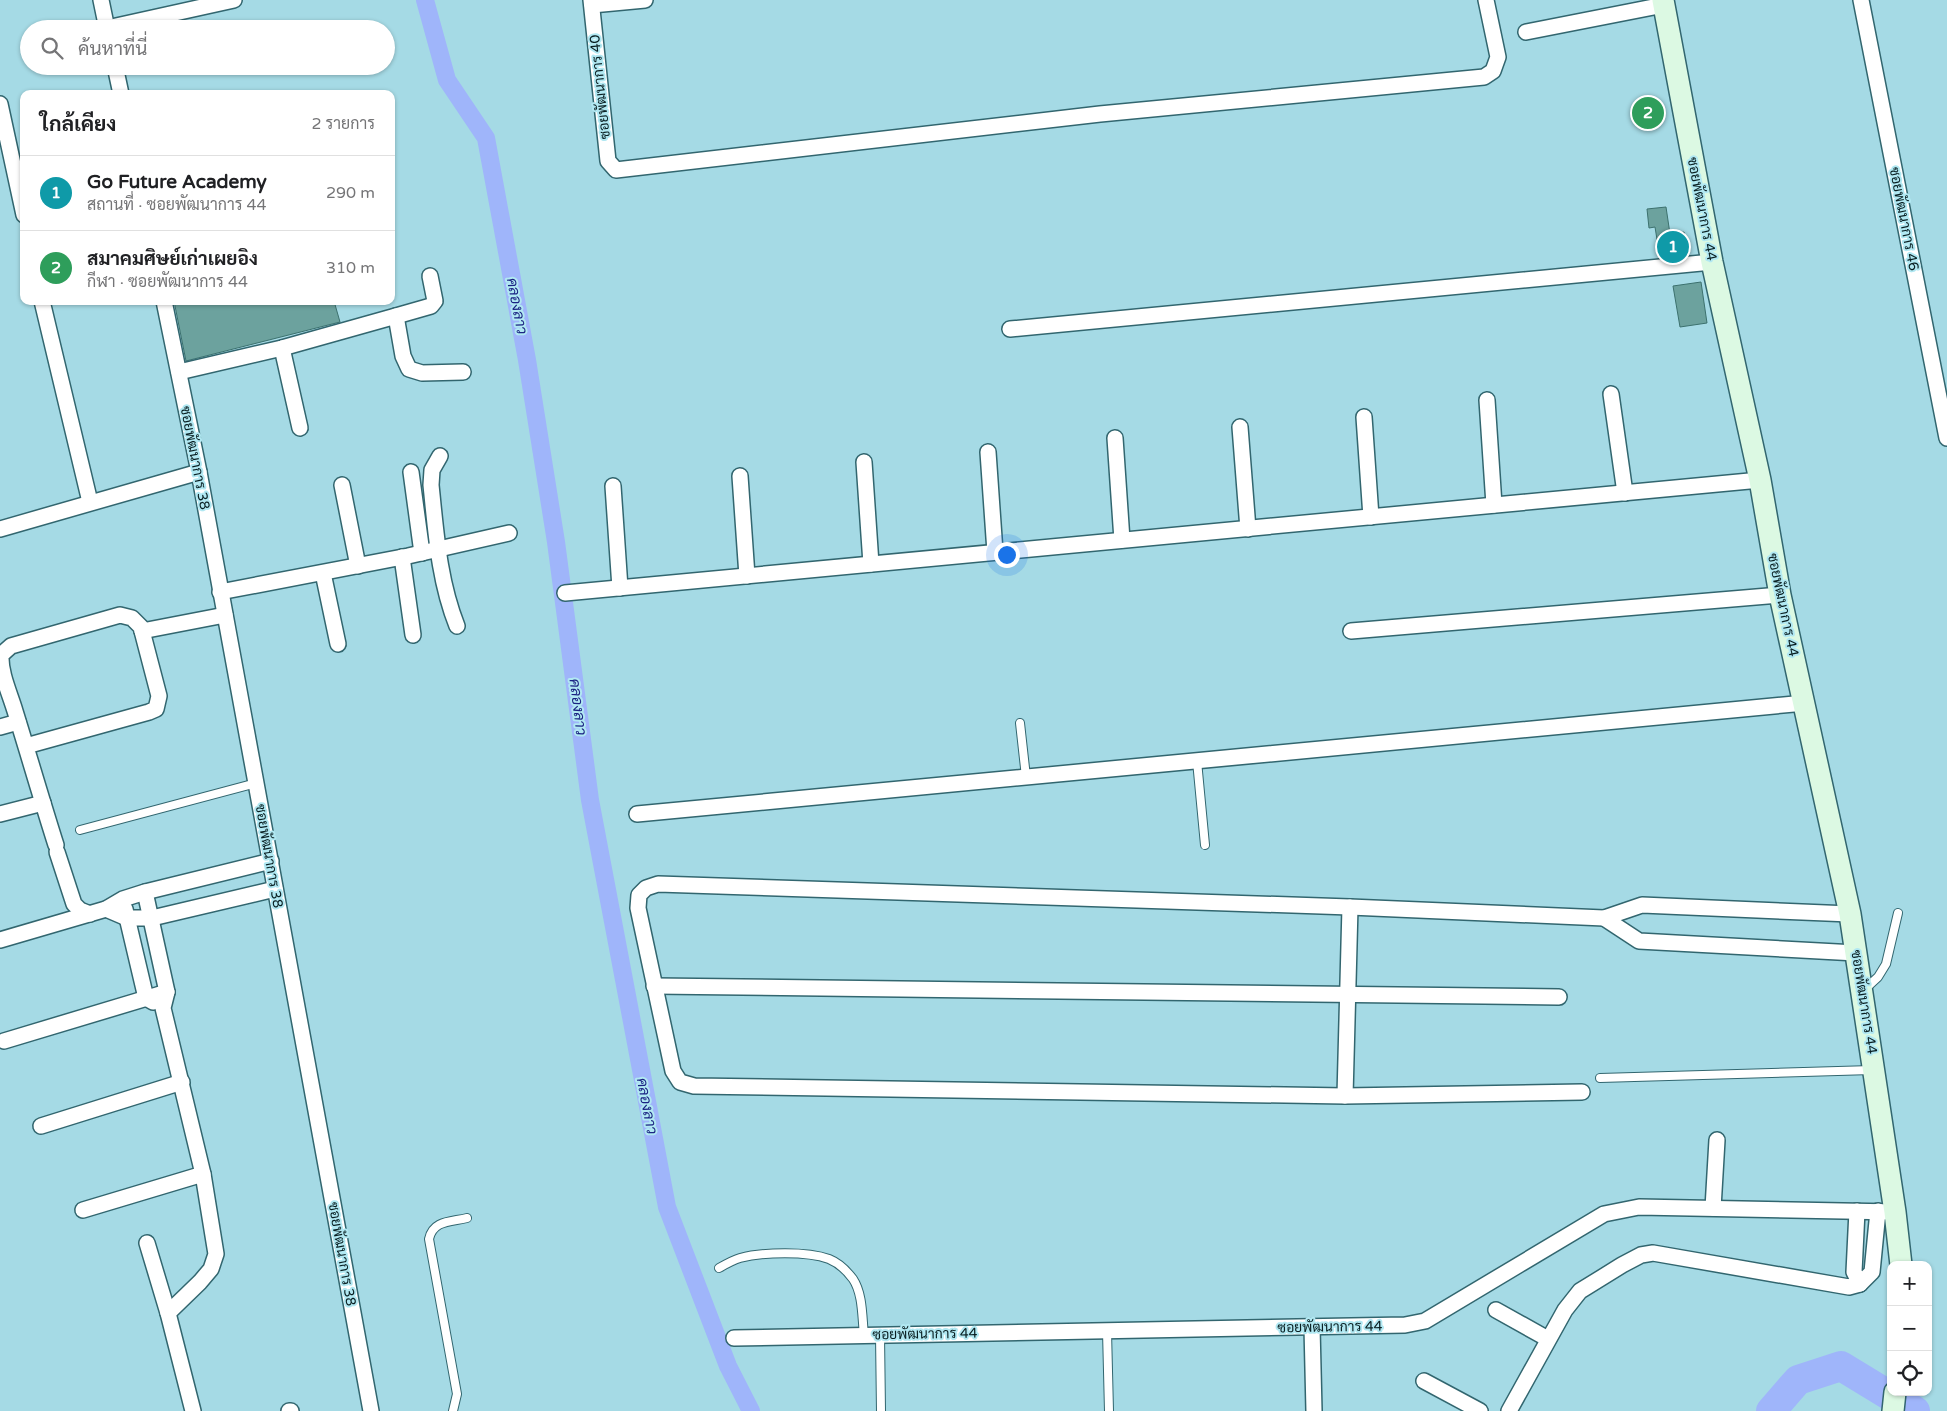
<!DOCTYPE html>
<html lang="th">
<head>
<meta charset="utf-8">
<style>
	body { margin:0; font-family:"Varela Round",Sarabun,sans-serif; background:#f6f6f6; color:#202124 }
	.controls { position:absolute; right:15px; bottom:15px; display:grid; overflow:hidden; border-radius:10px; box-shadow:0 1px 4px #0004 }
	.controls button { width:45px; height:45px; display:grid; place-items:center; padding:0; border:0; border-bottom:1px solid #e0e0e0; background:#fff; color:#202124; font:25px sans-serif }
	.you { position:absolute; left:1006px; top:554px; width:18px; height:18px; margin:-12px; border:4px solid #fff; border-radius:50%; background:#1a73e8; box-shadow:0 0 0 8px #1a73e833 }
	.badge { display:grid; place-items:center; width:32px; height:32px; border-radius:50%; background:#111827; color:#fff; font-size:16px; font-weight:700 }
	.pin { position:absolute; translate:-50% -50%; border:2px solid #fff; box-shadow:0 1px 5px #0006 }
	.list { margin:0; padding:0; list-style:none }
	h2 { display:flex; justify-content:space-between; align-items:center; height:65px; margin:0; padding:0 20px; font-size:21px }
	h2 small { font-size:16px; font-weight:400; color:#757577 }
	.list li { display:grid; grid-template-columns:32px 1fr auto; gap:15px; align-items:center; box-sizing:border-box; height:75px; padding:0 20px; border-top:1px solid #e0e0e0 }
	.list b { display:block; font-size:19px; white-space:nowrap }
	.list p { margin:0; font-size:16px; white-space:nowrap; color:#757577 }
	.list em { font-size:16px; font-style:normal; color:#757577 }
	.icon { flex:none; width:28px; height:28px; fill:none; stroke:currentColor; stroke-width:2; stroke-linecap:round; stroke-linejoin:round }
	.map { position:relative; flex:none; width:1947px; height:1411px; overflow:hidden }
	.search { position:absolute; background:#fff; box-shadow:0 1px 4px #0004; left:20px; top:20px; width:375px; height:55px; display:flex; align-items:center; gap:12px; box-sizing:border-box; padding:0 18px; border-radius:28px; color:#757577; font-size:19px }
	.panel { position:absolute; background:#fff; box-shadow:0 1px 4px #0004; left:20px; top:90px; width:375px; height:215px; border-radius:10px }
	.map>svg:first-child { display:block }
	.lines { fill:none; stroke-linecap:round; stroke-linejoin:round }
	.canal { stroke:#9fb5fa; stroke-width:18 }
	.river { stroke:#9fb5fa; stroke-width:30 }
	.building { fill:#6ca29e; stroke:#3c716e }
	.lane-casing { stroke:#32666f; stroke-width:10 }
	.street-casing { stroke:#32666f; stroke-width:18 }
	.secondary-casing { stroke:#32666f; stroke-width:24 }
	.lane { stroke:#fff; stroke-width:8 }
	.street { stroke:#fff; stroke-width:15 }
	.secondary { stroke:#dcf9e3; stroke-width:21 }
	.labels { text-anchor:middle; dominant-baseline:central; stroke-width:4; stroke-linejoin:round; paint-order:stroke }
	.street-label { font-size:14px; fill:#091f22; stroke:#b1e8f2 }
	.water-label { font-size:15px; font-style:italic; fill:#1b2383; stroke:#b1e8f2 }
</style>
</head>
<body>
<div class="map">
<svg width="1947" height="1411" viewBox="0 0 1947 1411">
	<rect width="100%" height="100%" fill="#a5dae5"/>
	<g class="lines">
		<path class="canal" d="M 425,0 L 447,80 L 486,138 L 527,360 L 556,542 L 590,800 L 667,1207 L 728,1366 L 751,1411"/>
		<path class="river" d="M 1771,1411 L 1798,1380 L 1841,1366 L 1915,1411"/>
	</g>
	<g class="building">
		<path d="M 1666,207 L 1670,234 L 1684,232 L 1688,255 L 1660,258 L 1655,227 L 1649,228 L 1647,209 Z"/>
		<path d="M 1701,282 L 1707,323 L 1680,327 L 1673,286 Z"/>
		<path d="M 174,301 L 334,301 L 340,322 L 186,361 Z"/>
	</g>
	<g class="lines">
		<defs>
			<g id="lane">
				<path d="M 1020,723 L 1026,777"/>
				<path d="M 1197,761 L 1205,845"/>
				<path d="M 80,830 L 256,783"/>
				<path d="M 1864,990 L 1878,977 L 1886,964 L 1898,913"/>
				<path d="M 1600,1078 L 1872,1070"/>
				<path d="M 719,1268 C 726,1264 733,1260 740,1258 C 763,1252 807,1251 829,1259 C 839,1263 847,1271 853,1279 C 863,1294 862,1317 864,1335"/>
				<path d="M 1107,1331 L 1109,1411"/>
				<path d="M 880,1335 L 881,1411"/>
				<path d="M 453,1411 L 457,1394 L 429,1239 C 433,1220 451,1222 467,1218"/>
			</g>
			<g id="street">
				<path d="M 101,0 L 107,29"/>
				<path d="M 591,0 L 608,161 L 616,170 L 1100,114 L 1484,77 L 1493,71 L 1498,57 L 1486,0"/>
				<path d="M 1861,0 L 1947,438"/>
				<path d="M 592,5 L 645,0"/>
				<path d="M 107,28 L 234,0"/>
				<path d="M 1526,32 L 1664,5"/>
				<path d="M 115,66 L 121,94"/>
				<path d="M 0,104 L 24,215"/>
				<path d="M 42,301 L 90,502"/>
				<path d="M 164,301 L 199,472 L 371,1411"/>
				<path d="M 396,316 L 431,306 L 435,301 L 430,276"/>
				<path d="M 1010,329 L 1712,262"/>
				<path d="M 282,348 L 300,428"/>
				<path d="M 179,372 L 282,348 L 396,316 L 403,356 L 409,369 L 422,373 L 463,372"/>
				<path d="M 1611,394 L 1625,493"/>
				<path d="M 1487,400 L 1494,505"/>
				<path d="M 1364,417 L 1371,517"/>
				<path d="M 1240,427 L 1248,529"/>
				<path d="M 1115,438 L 1122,540"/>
				<path d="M 988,452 L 995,552"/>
				<path d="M 440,456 L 432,470 L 431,485 C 436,533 439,581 457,626"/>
				<path d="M 864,462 L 871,564"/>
				<path d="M 411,472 L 422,553"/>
				<path d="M 740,476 L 747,576"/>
				<path d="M 342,485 L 358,566"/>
				<path d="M 613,486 L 620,588"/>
				<path d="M 0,529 L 199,472"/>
				<path d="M 402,557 L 413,635"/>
				<path d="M 323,573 L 338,644"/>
				<path d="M 220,592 L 408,556 L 509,533"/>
				<path d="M 565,593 L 1760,480"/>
				<path d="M 142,631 L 225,615"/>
				<path d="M 1351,631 L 1780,595"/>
				<path d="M 0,727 L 18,722"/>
				<path d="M 26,746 L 149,712 L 156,709 L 159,696 L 141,627 L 132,618 L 120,615 L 11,646 L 1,655 C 0,673 10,694 15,711 C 29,756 42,801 56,845"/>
				<path d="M 0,814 L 43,803"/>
				<path d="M 637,814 L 1805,703"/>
				<path d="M 57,852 L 74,904 L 80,910 L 90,914"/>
				<path d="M 145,892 L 167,992 L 163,1008 L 203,1174 L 216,1254 L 211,1269 L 200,1282 L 168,1313 L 193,1411"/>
				<path d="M 106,909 L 127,918 L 152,918 L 275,889"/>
				<path d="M 125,909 L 146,998 L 153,1002"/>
				<path d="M 1604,918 L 1639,941 L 1856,953"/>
				<path d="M 0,940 L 106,909 L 123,899 L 145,892 L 271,861"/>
				<path d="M 654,986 L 1559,997"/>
				<path d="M 4,1041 L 167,992"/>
				<path d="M 1582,1092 L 1345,1096 L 694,1086 L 680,1082 L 673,1071 L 638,908 L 639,895 L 646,888 L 658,884 L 1350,907 L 1604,918 L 1642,905 L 1850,914"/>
				<path d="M 1345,1096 L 1350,907"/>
				<path d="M 41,1126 L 182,1082"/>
				<path d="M 1713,1208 L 1717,1140"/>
				<path d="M 83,1210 L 203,1174"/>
				<path d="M 1857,1211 L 1854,1272 L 1860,1284"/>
				<path d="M 147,1243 L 168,1313"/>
				<path d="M 1496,1310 L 1548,1339"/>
				<path d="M 1312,1327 L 1314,1411"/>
				<path d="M 734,1338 L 1405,1325 L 1425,1321 L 1604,1214 L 1639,1207 L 1895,1212"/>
				<path d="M 1424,1381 L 1480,1411"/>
				<path d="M 289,1411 L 291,1411"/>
				<path d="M 1509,1411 L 1565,1310 L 1580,1291 L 1622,1265 L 1641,1255 L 1653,1253 L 1849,1287 L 1860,1284 L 1872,1272 L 1878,1211"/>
			</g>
			<g id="secondary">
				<path d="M 1663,0 L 1712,262 L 1760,480 L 1780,595 L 1850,914 L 1895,1212 L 1901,1265"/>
				<path d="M 1893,1411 L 1895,1392"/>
			</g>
		</defs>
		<use href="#lane" class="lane-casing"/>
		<use href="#street" class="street-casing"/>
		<use href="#secondary" class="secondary-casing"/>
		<use href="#lane" class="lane"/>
		<use href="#street" class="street"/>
		<use href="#secondary" class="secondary"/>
	</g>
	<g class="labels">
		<g class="street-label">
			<text transform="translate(600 87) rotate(-96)">ซอยพัฒนาการ 40</text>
			<text transform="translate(1702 209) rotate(79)">ซอยพัฒนาการ 44</text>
			<text transform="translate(1904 219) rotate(79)">ซอยพัฒนาการ 46</text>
			<text transform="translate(195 458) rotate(79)">ซอยพัฒนาการ 38</text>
			<text transform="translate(1783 605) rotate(78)">ซอยพัฒนาการ 44</text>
			<text transform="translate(269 856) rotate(80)">ซอยพัฒนาการ 38</text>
			<text transform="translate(1864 1002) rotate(81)">ซอยพัฒนาการ 44</text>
			<text transform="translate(342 1254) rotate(80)">ซอยพัฒนาการ 38</text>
			<text transform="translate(1330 1327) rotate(-1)">ซอยพัฒนาการ 44</text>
			<text transform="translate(925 1334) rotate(-1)">ซอยพัฒนาการ 44</text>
		</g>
		<g class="water-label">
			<text transform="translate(517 306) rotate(79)">คลองลาว</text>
			<text transform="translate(578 707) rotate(83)">คลองลาว</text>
			<text transform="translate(647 1106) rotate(79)">คลองลาว</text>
		</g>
	</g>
</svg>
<div class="controls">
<button>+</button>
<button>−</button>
<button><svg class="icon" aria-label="locate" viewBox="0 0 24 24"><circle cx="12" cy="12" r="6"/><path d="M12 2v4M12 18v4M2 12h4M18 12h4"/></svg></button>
</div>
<div class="you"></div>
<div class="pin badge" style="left:1673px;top:247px;background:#0f9aa8">1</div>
<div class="pin badge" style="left:1648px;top:113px;background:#2e9e5b">2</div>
<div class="search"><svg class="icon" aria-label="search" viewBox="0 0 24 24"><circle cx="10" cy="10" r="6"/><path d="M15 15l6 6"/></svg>ค้นหาที่นี่</div>
<section class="panel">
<h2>ใกล้เคียง<small>2 รายการ</small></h2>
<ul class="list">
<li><span class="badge" style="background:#0f9aa8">1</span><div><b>Go Future Academy</b><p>สถานที่ · ซอยพัฒนาการ 44</p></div><em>290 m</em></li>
<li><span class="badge" style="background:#2e9e5b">2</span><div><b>สมาคมศิษย์เก่าเผยอิง</b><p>กีฬา · ซอยพัฒนาการ 44</p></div><em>310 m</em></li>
</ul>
</section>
</div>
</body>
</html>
